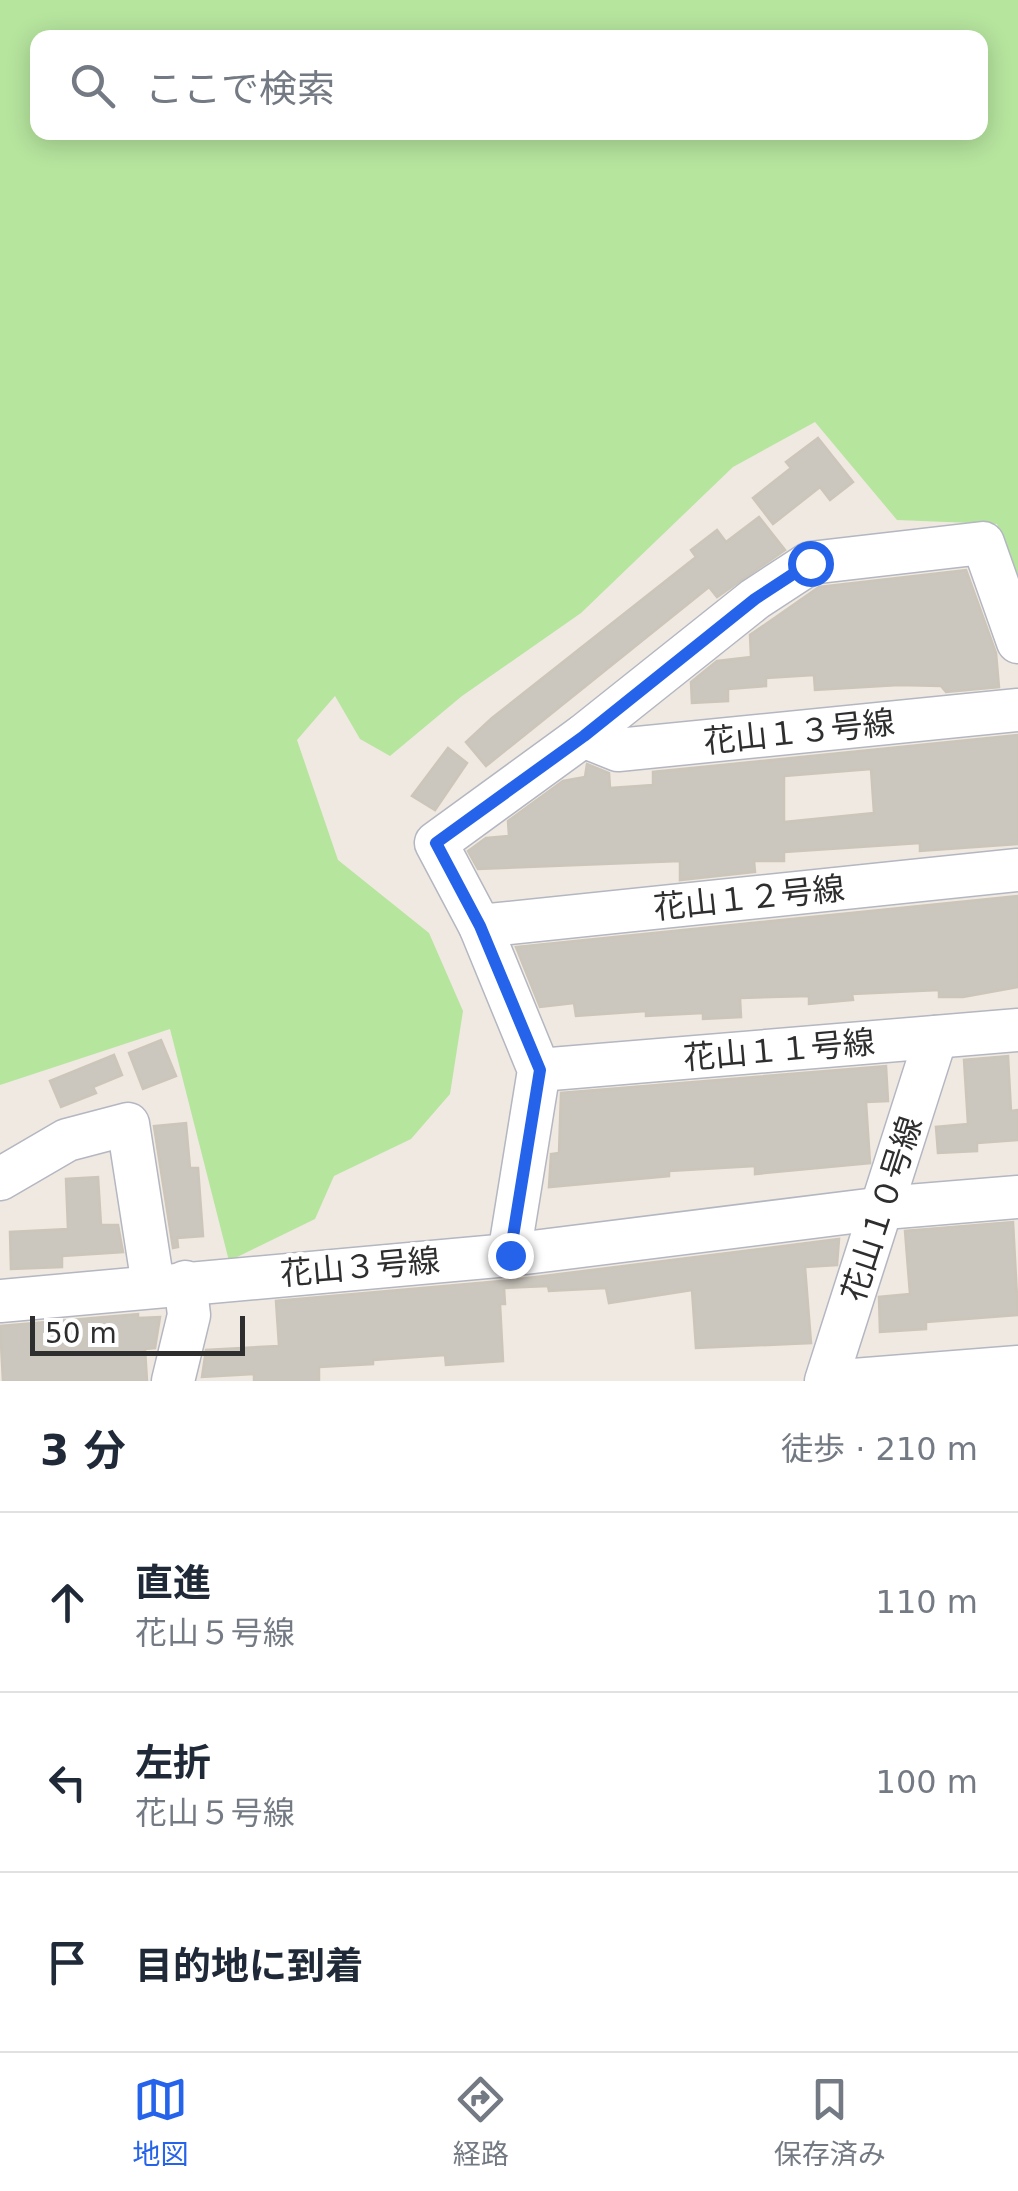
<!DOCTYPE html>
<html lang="ja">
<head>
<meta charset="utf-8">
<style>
	body { margin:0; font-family:"DejaVu Sans","Noto Sans JP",sans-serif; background:#f2f2f3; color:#1f2937 }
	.scale { position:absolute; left:30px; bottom:25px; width:215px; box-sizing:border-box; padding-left:10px; border:5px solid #2e2e2e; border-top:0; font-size:28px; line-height:35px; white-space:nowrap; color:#2e2e2e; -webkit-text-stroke:8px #fff; paint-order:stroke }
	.stop { position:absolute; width:30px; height:30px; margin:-22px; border:8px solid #2563eb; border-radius:50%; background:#fff }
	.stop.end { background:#2563eb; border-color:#fff; box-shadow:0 2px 10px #0008 }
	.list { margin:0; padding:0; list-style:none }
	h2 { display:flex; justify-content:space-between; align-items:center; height:130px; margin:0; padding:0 40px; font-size:42px }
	h2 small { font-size:32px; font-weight:400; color:#747a83 }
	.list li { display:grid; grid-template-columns:65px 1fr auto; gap:30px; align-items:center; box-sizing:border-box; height:180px; padding:0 40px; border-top:2px solid #e0e1e3 }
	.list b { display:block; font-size:38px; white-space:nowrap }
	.list p { margin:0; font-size:32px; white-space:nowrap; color:#747a83 }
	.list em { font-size:32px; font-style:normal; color:#747a83 }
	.icon { flex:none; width:55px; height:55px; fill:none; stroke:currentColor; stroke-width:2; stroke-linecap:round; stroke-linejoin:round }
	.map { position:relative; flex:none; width:1018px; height:1381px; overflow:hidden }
	.search { position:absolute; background:#fff; box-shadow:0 5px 25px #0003; left:30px; right:30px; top:30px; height:110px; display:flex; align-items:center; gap:25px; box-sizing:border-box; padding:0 35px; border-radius:20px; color:#747a83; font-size:38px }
	.sheet { height:670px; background:#fff }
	nav { display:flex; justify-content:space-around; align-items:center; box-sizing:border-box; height:140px; border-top:2px solid #e0e1e3; background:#fff; font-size:28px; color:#747a83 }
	nav a { display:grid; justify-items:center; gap:5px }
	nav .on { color:#2563eb }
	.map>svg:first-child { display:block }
	.green { fill:#b6e59e; fill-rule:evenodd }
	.building { fill:#cbc7bf; stroke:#cbc5ba; stroke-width:2.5; fill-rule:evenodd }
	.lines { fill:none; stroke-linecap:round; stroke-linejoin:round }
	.minor-casing { stroke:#b4b7c1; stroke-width:45 }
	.minor { stroke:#fff; stroke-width:42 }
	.route { stroke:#2563eb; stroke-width:12 }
	.labels { text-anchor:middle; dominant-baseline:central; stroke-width:9; stroke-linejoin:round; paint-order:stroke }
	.street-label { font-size:32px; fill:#2e2e2e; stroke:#fff }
</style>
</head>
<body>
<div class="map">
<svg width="1018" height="1381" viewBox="0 0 1018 1381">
	<rect width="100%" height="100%" fill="#efe9e1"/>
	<path class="green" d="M 0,0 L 1018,0 L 1018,592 L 997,524 L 897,520 L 815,422 L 733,467 L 581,613 L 462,696 L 390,756 L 360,739 L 335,696 L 297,740 L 338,860 L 429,933 L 463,1011 L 450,1094 L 411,1139 L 334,1176 L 315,1219 L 229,1261 L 170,1029 L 0,1085 ZM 38,38 L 980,38 L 980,132 L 38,132 Z"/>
	<g class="building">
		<path d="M 818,438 L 853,482 L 830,500 L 820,487 L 773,524 L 753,498 L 791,468 L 786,462 Z"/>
		<path d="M 759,517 L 785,550 L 717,597 L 709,587 L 486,766 L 466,742 L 492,718 L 696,557 L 691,550 L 717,530 L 726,542 Z"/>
		<path d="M 966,570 L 996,653 L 999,687 L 946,692 L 941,686 L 899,685 L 815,690 L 814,675 L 766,678 L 766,686 L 728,689 L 728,701 L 692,703 L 691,682 L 717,661 L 751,657 L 750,635 L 819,587 Z"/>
		<path d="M 1018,735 L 1018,844 L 920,851 L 920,843 L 784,852 L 784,861 L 754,861 L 755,872 L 680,880 L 680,861 L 478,869 L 468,851 L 486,838 L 509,836 L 508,821 L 563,781 L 585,777 L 587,764 L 609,773 L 610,788 L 653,785 L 653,772 ZM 871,769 L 874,813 L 784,822 L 784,776 Z"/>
		<path d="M 448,748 L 467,763 L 435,810 L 412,796 Z"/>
		<path d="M 1018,896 L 1018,987 L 963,997 L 939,997 L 939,990 L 852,994 L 853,1000 L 809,1004 L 809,996 L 740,998 L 741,1017 L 703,1019 L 703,1013 L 646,1016 L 646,1011 L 576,1016 L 574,1003 L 540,1007 L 516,947 Z"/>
		<path d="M 161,1040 L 176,1076 L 143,1089 L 129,1053 Z"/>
		<path d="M 114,1055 L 122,1075 L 93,1087 L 96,1093 L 61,1107 L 50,1081 Z"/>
		<path d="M 1008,1056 L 1011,1111 L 1018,1110 L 1018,1140 L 977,1143 L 977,1151 L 938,1153 L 936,1127 L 968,1124 L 964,1060 Z"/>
		<path d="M 886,1066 L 888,1101 L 866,1102 L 870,1163 L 755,1174 L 755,1166 L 669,1171 L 669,1176 L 549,1187 L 551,1154 L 559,1153 L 561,1093 Z"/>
		<path d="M 186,1123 L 190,1168 L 198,1168 L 203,1236 L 177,1238 L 178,1247 L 173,1248 L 154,1126 Z"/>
		<path d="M 98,1177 L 101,1225 L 118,1225 L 123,1252 L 62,1256 L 62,1267 L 11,1269 L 10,1232 L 68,1229 L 66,1179 Z"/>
		<path d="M 1013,1222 L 1018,1315 L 926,1322 L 926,1329 L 880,1332 L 879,1297 L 910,1294 L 905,1231 Z"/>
		<path d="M 839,1239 L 837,1265 L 805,1267 L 811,1343 L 696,1348 L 692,1290 L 609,1303 L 606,1288 L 549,1291 L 548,1286 L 504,1288 L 505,1304 L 500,1304 L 503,1361 L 446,1365 L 445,1355 L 373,1360 L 373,1364 L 319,1367 L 319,1381 L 254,1381 L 254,1374 L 202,1377 L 206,1350 L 279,1346 L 276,1301 L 512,1280 Z"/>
		<path d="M 138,1314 L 138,1318 L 160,1317 L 155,1348 L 145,1349 L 147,1381 L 3,1381 L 0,1326 Z"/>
	</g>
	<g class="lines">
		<defs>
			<g id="minor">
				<path d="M 583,736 L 618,750 L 1018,710"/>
				<path d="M 480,926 L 1018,870"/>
				<path d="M 539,1070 L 1018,1030"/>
				<path d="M 0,1179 L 67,1140 L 128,1124 L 153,1285"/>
				<path d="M 509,1255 L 539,1070 L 480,926 L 436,843 L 583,736 L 755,599 L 810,563 L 983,543 L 1018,642"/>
				<path d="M 0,1301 L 509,1255 L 884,1208 L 1018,1197"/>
				<path d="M 173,1381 L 189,1315 L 185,1282"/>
				<path d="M 826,1381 L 936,1037"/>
				<path d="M 841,1381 L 1018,1367"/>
			</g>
		</defs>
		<use href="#minor" class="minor-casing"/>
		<use href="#minor" class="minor"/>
	</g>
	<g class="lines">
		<path class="route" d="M 510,1255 L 540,1070 L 480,926 L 436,843 L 584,736 L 755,599 L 810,563"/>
	</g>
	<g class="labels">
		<g class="street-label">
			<text transform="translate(799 732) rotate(-6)">花山１３号線</text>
			<text transform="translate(749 898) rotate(-6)">花山１２号線</text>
			<text transform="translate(779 1050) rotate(-5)">花山１１号線</text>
			<text transform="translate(882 1209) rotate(-72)">花山１０号線</text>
			<text transform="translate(360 1267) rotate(-5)">花山３号線</text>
		</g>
	</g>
</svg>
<div class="scale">50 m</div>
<div class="stop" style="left:810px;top:563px"></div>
<div class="stop end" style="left:510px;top:1255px"></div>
<div class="search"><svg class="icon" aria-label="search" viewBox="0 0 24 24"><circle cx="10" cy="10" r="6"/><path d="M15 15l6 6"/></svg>ここで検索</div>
</div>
<section class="sheet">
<h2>3 分<small>徒歩 · 210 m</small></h2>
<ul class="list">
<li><svg class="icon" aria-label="ahead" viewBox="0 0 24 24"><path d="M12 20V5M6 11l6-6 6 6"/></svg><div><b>直進</b><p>花山５号線</p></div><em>110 m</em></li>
<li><svg class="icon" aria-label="left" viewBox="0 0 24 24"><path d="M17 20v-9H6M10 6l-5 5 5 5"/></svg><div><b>左折</b><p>花山５号線</p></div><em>100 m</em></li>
<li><svg class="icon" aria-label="arrive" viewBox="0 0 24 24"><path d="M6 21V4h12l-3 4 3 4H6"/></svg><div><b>目的地に到着</b></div></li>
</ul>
</section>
<nav>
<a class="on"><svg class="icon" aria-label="map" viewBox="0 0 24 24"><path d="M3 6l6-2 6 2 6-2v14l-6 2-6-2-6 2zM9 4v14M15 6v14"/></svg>地図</a>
<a><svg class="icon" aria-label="directions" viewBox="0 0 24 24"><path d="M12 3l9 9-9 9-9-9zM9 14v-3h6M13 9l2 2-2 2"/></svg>経路</a>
<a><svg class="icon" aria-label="saved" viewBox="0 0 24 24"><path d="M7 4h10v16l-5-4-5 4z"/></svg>保存済み</a>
</nav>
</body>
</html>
